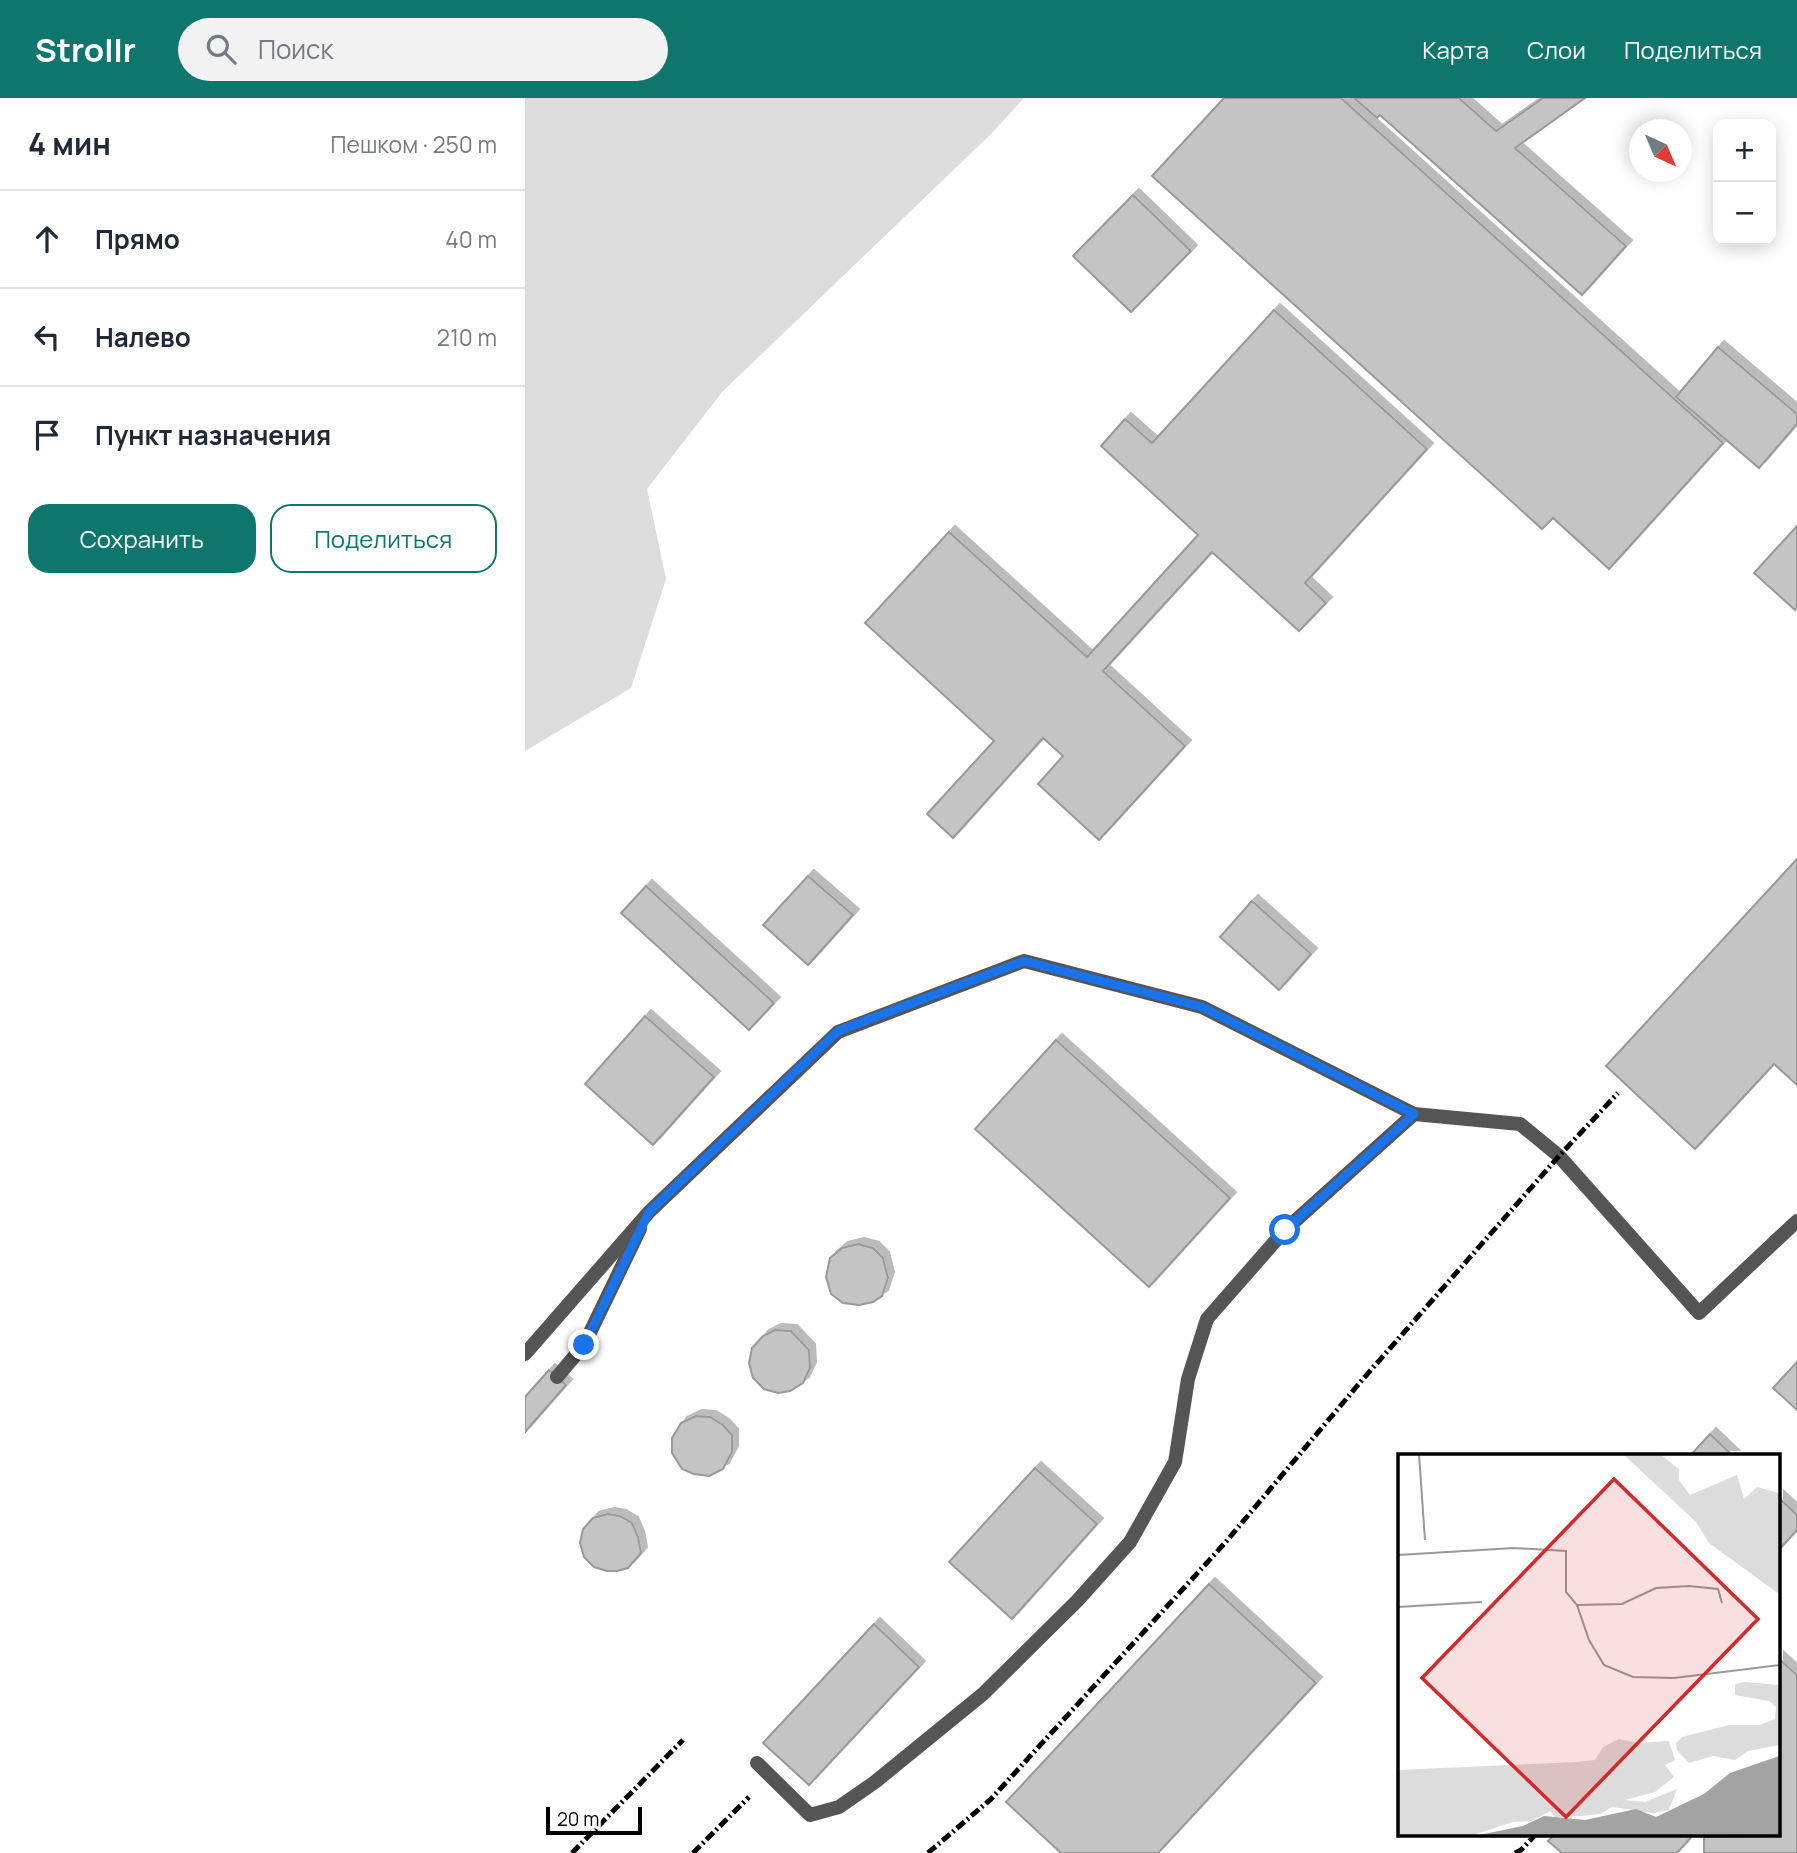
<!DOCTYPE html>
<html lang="ru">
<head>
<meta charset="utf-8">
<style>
	body { margin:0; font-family:Manrope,sans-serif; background:#f2f2f3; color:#1f2937 }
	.controls { position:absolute; right:21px; top:21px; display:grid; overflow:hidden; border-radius:14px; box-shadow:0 4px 18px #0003 }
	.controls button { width:63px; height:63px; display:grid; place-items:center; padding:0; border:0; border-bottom:2px solid #e0e1e3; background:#fff; color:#1f2937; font:35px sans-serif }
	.compass { position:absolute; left:1104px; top:21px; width:63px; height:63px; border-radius:50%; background:#fff; box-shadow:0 4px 18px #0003; rotate:136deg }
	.scale { position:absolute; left:21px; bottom:18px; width:96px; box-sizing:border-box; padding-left:7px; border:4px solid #000; border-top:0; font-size:19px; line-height:24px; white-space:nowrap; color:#000; -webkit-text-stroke:5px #fff; paint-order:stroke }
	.stop { position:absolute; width:21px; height:21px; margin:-16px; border:5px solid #1a73e8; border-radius:50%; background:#fff }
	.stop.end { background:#1a73e8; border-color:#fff; box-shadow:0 2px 7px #0008 }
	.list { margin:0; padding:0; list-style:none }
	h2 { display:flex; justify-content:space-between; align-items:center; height:91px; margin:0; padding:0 28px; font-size:30px }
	h2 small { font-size:23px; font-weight:400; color:#747a83 }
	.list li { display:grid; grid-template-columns:46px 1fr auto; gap:21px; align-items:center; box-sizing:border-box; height:98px; padding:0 28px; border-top:2px solid #e0e1e3 }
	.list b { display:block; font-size:26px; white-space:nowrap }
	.list em { font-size:23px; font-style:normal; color:#747a83 }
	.actions { display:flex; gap:14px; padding:21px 28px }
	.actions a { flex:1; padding:16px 0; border:2px solid #0f766e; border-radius:21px; text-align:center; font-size:24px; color:#0f766e }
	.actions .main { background:#0f766e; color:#fff }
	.icon { flex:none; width:38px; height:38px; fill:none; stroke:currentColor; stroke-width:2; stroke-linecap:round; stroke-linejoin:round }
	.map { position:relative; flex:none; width:1272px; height:1755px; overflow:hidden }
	header { display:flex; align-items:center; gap:42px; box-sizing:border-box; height:98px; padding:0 35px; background:#0f766e; color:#fff }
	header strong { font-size:33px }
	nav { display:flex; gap:38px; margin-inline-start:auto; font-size:24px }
	.search { width:490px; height:63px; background:#f2f2f3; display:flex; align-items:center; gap:18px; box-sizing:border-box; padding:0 24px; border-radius:38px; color:#747a83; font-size:26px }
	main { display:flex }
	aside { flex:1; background:#fff }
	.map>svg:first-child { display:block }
	.green { fill:#dcdcdc }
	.building { fill:#c4c4c4; stroke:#999; stroke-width:2; filter:url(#shadow) }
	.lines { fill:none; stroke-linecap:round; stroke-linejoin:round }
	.lane { stroke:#555; stroke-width:14 }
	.rail { stroke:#000; stroke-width:5; stroke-dasharray:10 3.5 2 3.5; stroke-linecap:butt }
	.route { stroke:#1a73e8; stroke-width:9 }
	.inset-road { fill:none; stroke:#999; stroke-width:2 }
	.view { fill:#d62828; fill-opacity:0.15; stroke:#d62828; stroke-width:3.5 }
	.inset-edge { fill:none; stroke:#000; stroke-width:3.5 }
</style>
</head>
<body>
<header>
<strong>Strollr</strong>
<div class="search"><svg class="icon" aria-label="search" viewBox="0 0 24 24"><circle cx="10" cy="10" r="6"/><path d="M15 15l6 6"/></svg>Поиск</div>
<nav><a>Карта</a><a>Слои</a><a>Поделиться</a></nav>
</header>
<main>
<aside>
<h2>4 мин<small>Пешком · 250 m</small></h2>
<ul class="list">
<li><svg class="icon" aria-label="ahead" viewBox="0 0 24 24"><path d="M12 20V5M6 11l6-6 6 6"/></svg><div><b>Прямо</b></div><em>40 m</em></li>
<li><svg class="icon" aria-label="left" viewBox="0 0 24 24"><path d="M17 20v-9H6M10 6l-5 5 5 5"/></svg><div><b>Налево</b></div><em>210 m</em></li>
<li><svg class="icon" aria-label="arrive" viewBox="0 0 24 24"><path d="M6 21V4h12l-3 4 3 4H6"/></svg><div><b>Пункт назначения</b></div></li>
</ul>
<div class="actions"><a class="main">Сохранить</a><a>Поделиться</a></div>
</aside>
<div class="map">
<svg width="1272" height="1755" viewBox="0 0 1272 1755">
	<defs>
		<filter id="shadow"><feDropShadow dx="6" dy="-6" stdDeviation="0" flood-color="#0004"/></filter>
	</defs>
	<rect width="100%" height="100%" fill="#fff"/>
	<path class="green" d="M 0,0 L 499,0 L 466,36 L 197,294 L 122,391 L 141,481 L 106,590 L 0,653 Z"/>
	<g class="building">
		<path d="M 699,0 L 816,0 L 1198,345 L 1084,471 L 1028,420 L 1017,431 L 627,78 Z"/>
		<path d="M 829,0 L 934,0 L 971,33 L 1018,0 L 1060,0 L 990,50 L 1101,148 L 1057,197 L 855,17 L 852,20 Z"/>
		<path d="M 608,97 L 666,153 L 606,214 L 548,158 Z"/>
		<path d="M 749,212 L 902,351 L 780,485 L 801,505 L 774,533 L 687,454 L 578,573 L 660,648 L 574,742 L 513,686 L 538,658 L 518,640 L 428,740 L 402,716 L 469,643 L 340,525 L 424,434 L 562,559 L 673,437 L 576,348 L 600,321 L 627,345 Z"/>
		<path d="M 1193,249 L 1272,316 L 1272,326 L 1234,370 L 1151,299 Z"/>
		<path d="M 1272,428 L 1272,509 L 1270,512 L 1229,475 Z"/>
		<path d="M 1272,761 L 1272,987 L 1249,966 L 1170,1051 L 1081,968 Z"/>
		<path d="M 283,778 L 328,817 L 283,867 L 238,827 Z"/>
		<path d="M 121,788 L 249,905 L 224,932 L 96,815 Z"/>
		<path d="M 727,803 L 786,856 L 754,892 L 695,839 Z"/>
		<path d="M 120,918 L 189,979 L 128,1047 L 60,986 Z"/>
		<path d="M 531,942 L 705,1100 L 624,1189 L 450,1031 Z"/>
		<path d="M 333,1146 L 348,1150 L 358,1160 L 363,1180 L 357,1198 L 348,1204 L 334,1207 L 318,1205 L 306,1196 L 301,1179 L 305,1160 L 317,1150 Z"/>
		<path d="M 250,1232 L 266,1233 L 284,1252 L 285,1270 L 278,1285 L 265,1293 L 253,1295 L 239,1291 L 228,1280 L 224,1265 L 227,1250 L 238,1238 Z"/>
		<path d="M 1272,1264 L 1272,1312 L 1248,1290 Z"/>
		<path d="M 24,1272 L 41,1287 L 0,1334 L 0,1299 Z"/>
		<path d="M 171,1318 L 185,1319 L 198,1327 L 207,1337 L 207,1354 L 198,1371 L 184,1378 L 169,1376 L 157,1371 L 147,1355 L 147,1340 L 156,1325 Z"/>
		<path d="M 1185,1336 L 1208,1358 L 1165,1358 Z"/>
		<path d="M 510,1370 L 572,1426 L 487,1521 L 424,1464 Z"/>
		<path d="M 1253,1399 L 1272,1417 L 1272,1432 L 1253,1453 Z"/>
		<path d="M 83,1416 L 95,1418 L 107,1425 L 113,1439 L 116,1455 L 103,1470 L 92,1473 L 82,1473 L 69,1469 L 59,1459 L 55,1445 L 58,1431 L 68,1420 Z"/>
		<path d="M 684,1486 L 791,1585 L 633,1755 L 536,1755 L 481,1704 Z"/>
		<path d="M 349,1526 L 394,1569 L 284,1687 L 238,1645 Z"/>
		<path d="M 1253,1560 L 1272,1577 L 1272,1755 L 1179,1755 L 1179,1739 L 1237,1738 L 1234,1736 L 1253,1736 Z"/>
		<path d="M 1030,1736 L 1169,1736 L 1152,1755 L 1037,1755 L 1023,1743 Z"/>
	</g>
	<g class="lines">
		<g class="lane">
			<path d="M 0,1256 L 124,1114 L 313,934 L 499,863 L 677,909 L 889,1016 L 995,1026 L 1034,1058 L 1174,1215 L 1272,1123"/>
			<path d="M 32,1279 L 59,1247 L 115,1131"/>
			<path d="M 232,1665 L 285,1717 L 314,1709 L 350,1684 L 458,1596 L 552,1503 L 605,1444 L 650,1364 L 663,1281 L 682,1221 L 760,1132 L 889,1016"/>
		</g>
		<g class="rail">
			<path d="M 47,1755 L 158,1642"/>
			<path d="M 168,1755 L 224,1699"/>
			<path d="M 403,1755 L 466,1701 L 699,1446 L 838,1281 L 1034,1058 L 1093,995"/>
			<path d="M 990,1755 L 996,1752 L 1011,1736"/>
		</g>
	</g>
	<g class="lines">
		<path class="route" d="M 59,1247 L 124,1114 L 313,933 L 499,863 L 677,909 L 889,1016 L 760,1132"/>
	</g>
	<g transform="translate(873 1356)">
		<rect width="382" height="382" fill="#fff"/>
		<path d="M 225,0 L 262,0 L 281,15 L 281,26 L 292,41 L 339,21 L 346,45 L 359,33 L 381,39 L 381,140 L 311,89 L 298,68 ZM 347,228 L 381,231 L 381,291 L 350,297 L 337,306 L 315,302 L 291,309 L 279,296 L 278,289 L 284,283 L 331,271 L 362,271 L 377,265 L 378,253 L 371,247 L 337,241 L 337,230 ZM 221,285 L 239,289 L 271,287 L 277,306 L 267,311 L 276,323 L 257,338 L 227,346 L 247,348 L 279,335 L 271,356 L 255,359 L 214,353 L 202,360 L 172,363 L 157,363 L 152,357 L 134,367 L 115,368 L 75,381 L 0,381 L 0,316 L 178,308 L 197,306 L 205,293 Z" fill="#dcdcdc"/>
		<path d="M 381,302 L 381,381 L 81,381 L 125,372 L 146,362 L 187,366 L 238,355 L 258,363 L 306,340 L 332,319 Z" fill="#a3a3a3"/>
		<path class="inset-road" d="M 21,0 L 27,86M 0,101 L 116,94 L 168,97 L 168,138 L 179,151 L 191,186 L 206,211 L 235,223 L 276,224 L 382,211M 179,151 L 224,150 L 258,134 L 291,132 L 320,135 L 324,149M 0,153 L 84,148"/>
		<path class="view" d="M 216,25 L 360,165 L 168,363 L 24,224 Z"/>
		<rect width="382" height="382" class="inset-edge"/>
	</g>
</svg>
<div class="controls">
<button>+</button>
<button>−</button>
</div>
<svg class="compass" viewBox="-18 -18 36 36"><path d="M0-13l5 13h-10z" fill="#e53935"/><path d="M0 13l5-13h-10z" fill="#747a83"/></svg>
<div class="scale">20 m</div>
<div class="stop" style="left:760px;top:1132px"></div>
<div class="stop end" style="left:59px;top:1247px"></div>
</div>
</main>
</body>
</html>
